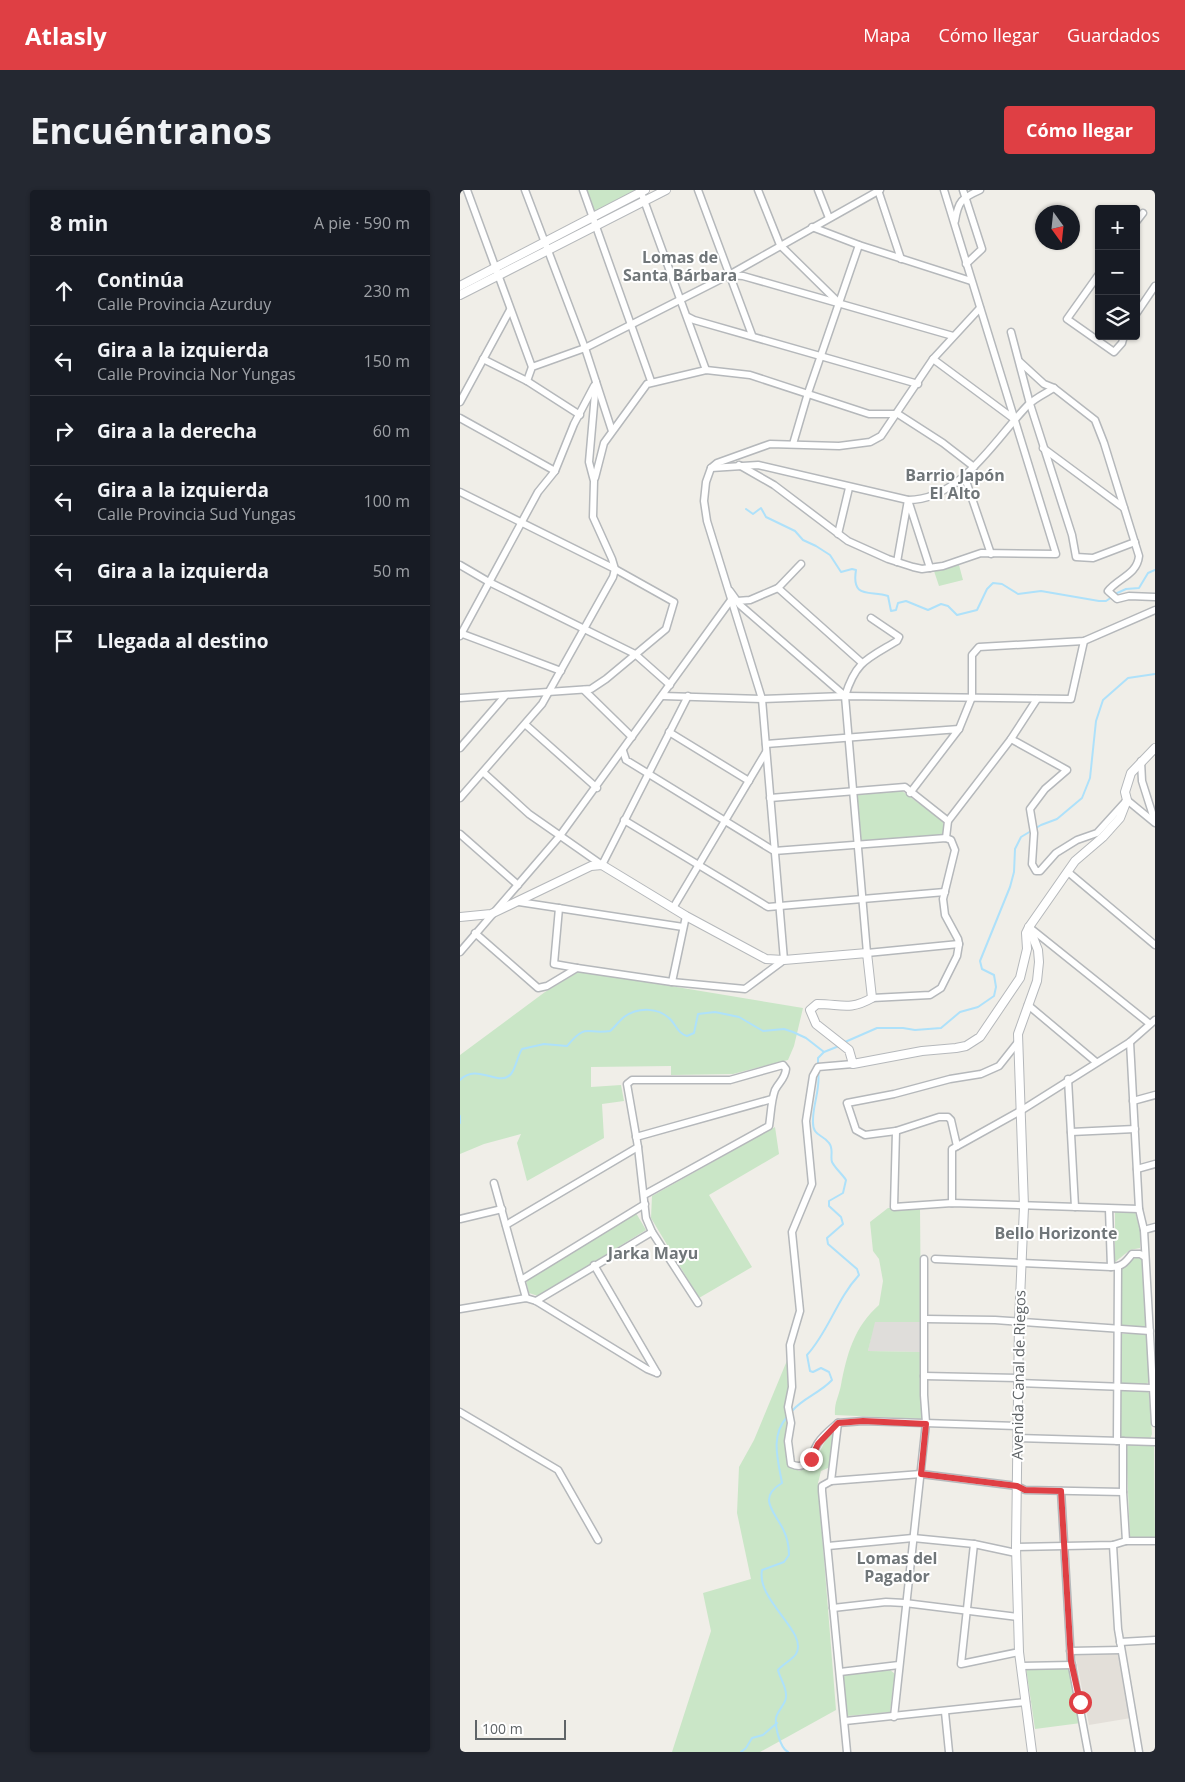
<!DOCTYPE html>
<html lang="es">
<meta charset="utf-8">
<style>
:root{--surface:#171b24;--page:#242831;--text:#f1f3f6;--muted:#9ea1a6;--line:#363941;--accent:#df3f44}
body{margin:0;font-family:"Open Sans",sans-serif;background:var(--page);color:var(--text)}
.controls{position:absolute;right:15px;top:15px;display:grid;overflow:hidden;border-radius:5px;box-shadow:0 1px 4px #0004}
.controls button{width:45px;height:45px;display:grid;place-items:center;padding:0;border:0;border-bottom:1px solid var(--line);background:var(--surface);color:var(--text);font:25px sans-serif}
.compass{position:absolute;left:575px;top:15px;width:45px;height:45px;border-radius:50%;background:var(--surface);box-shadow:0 1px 4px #0004;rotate:165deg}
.scale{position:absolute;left:15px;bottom:12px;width:91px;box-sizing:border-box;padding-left:5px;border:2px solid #5f6467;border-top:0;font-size:14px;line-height:18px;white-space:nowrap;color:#5f6467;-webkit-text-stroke:4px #fff;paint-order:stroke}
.stop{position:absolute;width:15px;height:15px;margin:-11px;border:4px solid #df3f44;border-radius:50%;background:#fff}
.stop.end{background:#df3f44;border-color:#fff;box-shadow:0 1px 5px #0008}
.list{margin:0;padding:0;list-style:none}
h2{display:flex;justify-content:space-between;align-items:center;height:65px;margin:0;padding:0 20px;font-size:21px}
h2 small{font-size:16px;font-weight:400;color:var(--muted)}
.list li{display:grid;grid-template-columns:32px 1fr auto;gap:15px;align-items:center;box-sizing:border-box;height:70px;padding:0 20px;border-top:1px solid var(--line)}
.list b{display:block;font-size:19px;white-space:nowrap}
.list p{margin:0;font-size:16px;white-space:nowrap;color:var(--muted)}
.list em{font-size:16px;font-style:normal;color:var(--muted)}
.icon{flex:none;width:28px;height:28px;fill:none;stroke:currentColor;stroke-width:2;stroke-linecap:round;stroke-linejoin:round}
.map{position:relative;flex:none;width:695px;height:1562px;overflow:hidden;border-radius:5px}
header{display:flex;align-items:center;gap:30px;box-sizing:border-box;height:70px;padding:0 25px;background:var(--accent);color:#fff}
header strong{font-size:24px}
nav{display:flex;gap:28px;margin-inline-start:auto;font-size:18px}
.intro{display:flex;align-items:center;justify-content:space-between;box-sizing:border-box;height:120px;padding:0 30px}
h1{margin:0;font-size:35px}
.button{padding:12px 22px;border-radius:5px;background:var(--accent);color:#fff;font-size:18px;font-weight:700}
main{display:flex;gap:30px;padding:0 30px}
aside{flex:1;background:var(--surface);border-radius:5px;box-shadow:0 1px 4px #0004}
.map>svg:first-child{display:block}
.industrial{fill:#dfddda}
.education{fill:#e3dfd9}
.green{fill:#cae6c7}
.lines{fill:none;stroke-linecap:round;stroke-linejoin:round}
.stream{stroke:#aee1fa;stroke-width:2}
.minor-casing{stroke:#b5b8bb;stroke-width:9}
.tertiary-casing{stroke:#b5b8bb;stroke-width:10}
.minor{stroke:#fff;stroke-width:6}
.tertiary{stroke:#fff;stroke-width:8}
.route{stroke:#df3f44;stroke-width:6}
.labels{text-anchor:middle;stroke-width:4;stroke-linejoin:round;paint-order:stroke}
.street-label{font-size:15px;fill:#5f6467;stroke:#fff}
.neighbourhood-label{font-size:16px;font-weight:bold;fill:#707679;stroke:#fff}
</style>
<header>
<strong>Atlasly</strong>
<nav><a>Mapa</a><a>Cómo llegar</a><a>Guardados</a></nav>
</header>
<div class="intro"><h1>Encuéntranos</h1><a class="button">Cómo llegar</a></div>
<main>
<aside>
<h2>8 min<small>A pie · 590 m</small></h2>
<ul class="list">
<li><svg class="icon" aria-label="ahead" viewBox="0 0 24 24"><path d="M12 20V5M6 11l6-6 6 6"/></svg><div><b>Continúa</b><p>Calle Provincia Azurduy</p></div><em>230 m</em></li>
<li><svg class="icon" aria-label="left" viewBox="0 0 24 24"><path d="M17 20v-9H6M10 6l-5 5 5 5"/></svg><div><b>Gira a la izquierda</b><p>Calle Provincia Nor Yungas</p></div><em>150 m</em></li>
<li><svg class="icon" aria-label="right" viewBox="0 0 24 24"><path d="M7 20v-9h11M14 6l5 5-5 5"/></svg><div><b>Gira a la derecha</b></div><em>60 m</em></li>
<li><svg class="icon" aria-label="left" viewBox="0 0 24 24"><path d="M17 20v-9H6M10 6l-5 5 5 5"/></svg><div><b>Gira a la izquierda</b><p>Calle Provincia Sud Yungas</p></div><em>100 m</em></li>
<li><svg class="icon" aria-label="left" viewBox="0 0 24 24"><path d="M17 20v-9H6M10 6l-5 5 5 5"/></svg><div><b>Gira a la izquierda</b></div><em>50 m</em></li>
<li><svg class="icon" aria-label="arrive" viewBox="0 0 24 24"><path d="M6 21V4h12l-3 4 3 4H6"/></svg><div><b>Llegada al destino</b></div></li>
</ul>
</aside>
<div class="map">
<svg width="695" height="1562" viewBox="0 0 695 1562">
<rect width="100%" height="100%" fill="#f0eee8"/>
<polygon class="industrial" points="414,1132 461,1132 460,1162 408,1161"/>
<polygon class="education" points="658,1463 671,1528 629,1535 615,1464"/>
<g class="green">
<polygon points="125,0 177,0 134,23"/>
<polygon points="499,375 503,390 479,396 474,381"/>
<polygon points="442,601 483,631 484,646 400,653 396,605"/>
<polygon points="120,781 343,818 334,856 328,870 273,884 211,885 211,876 131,877 131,897 161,895 164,911 142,914 144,948 67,991 57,953 61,944 24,954 0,964 0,865 85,802"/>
<polygon points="315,937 319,964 249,1005 292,1077 239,1108 191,1028 192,1006"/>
<path d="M428 1018H460L461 1132H415L408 1161 460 1162 462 1229 375 1225C374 1213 379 1206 381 1195 387 1164 394 1137 419 1115L423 1091 419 1069 413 1061 410 1032Z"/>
<polygon points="655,1022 675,1022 680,1040 680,1058 670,1060 655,1072"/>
<polygon points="176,1023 186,1040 78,1106 69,1103 66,1091"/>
<polygon points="676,1067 682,1068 687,1137 661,1136 662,1078"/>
<polygon points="684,1143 688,1147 689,1192 686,1194 660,1194 660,1144"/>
<polygon points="331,1161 326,1270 339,1281 353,1275 374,1233 370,1277 361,1281 358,1293 376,1520 300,1562 212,1562 251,1441 243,1403 291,1389 277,1323 279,1277 294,1250"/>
<polygon points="664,1200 686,1200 689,1203 692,1244 690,1249 660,1247 660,1201"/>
<polygon points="666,1255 694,1256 695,1347 670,1347"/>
<polygon points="609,1477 621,1533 575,1539 566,1478"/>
<polygon points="429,1479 435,1484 430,1522 387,1526 383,1489 385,1484"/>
</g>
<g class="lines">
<g class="stream">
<path d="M286 319 293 324 301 318 306 327 335 341 343 350 356 356 370 365 381 382 392 379 396 380C391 410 411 400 428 406L431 421 436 420 438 413 446 411 468 420 481 414 488 416 497 425 517 420 527 399 533 393 542 394 558 404 581 401 639 411H646L652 407"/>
<polyline points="655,404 666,399 679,398 688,383 695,380"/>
<polyline points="385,852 417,838 443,838 455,840 481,838 500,822 518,817 534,806 536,797 534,785 522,779 520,771 550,697 554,682 555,659 561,647 581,635 597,629 622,608 630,588 636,531 643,510 668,488 695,484"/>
<polyline points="358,876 358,868 364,862 379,856"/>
<path d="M0 890C17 872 39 898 51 884 56 878 57 867 62 859L84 854 107 856C127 832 126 845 150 841 155 837 159 831 164 827 178 817 199 817 211 830 217 837 218 843 227 846L234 843 238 824 255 822 279 827 303 841 324 839 333 842 346 848 364 862"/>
<polyline points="0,926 0,933"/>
<path d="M332 1221C343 1208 360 1203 372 1190L369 1182 361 1178 353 1182 350 1181 347 1165C369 1141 376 1110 399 1085L397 1079 368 1054 367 1048 383 1034 381 1027 369 1016V1011L383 1003 386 990C382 984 375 978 372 972 370 966 374 959 369 953 363 944 352 947 353 930 353 913 361 898 358 881"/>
<path d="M327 1227C310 1246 318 1270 322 1293 297 1308 314 1321 323 1339 327 1347 329 1356 329 1365L324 1372 302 1380C296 1411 349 1442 336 1464 332 1470 323 1474 318 1480 320 1489 327 1497 326 1507 326 1514 317 1521 316 1528 315 1537 320 1558 328 1562"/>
<polyline points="281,1562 286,1558 292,1548 303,1545 317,1533"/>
</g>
<g class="minor-casing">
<g id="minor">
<polyline points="7,0 72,177"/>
<polyline points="65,0 125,158 152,241"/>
<polyline points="123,0 191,191"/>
<polyline points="238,0 292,145"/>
<polyline points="298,0 320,55 377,111"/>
<polyline points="358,0 369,28"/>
<polyline points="418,0 441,69"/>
<polyline points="503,0 522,59 506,74"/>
<polyline points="181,2 246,180"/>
<path d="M495 31C498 11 502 8 520 0"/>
<polyline points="676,32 683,23"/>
<polyline points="352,37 399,55 511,91"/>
<polyline points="639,84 607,129 654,162 662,153 664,146"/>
<polyline points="269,85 283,86 493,146"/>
<polyline points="676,124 695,96"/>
<polyline points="228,127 234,130 458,194"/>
<polyline points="551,142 570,214 612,345 616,367 633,368 675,352"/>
<polyline points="23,169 67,191 120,225"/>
<polyline points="473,169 554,229"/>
<path d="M560 172 584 194 594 198 635 230 644 253 679 366C677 385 658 388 648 401L657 409 669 406 695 407"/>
<polyline points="67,191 72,177 125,158 269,85 420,0"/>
<polyline points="0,212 50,120"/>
<polyline points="0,228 95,281"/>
<polyline points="333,254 348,203 399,55"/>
<polyline points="583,258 664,318"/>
<polyline points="279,275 314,295 388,351 428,369 453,377 462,379 483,376 521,363 596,364 484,0"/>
<path d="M251 278 298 275 448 310C501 310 535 249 568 215 575 208 586 203 594 198"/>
<polyline points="504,285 531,364"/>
<polyline points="135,288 144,253 187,194 246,180 290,185 409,224 438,224 483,253 514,277"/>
<polyline points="0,302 155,379 214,412 206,439 146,489 131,499 0,508"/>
<polyline points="378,344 389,298"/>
<polyline points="437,372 448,310 470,378"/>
<polyline points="341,374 318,398 401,472"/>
<polyline points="0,375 29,392 175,464 210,495"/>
<polyline points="270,401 280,415 385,506"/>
<polyline points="277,411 290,410 318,398"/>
<path d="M411 428 439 447 437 451C407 469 396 471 385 506L407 763 499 754"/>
<polyline points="0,443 101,481"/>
<polyline points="0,446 78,302 95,281 114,234 134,196"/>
<polyline points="124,500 172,547"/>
<polyline points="202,506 302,509 385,506 611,509 624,451"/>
<polyline points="66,535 137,598"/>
<polyline points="499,539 512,507 512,465 519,457 624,451 695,420"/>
<polyline points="209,542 289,591"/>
<polyline points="551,549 607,580 585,599 570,619 574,643 572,674 576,681 580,681 596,663 617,650 637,643 667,610 695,633"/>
<polyline points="306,554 499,539 450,603"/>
<polyline points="0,558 45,506"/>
<polyline points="163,561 166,570 314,661 486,648 491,650 495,660 483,709 485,725 498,749 499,754 497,766 481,798 470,805 412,808"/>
<polyline points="681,571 682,591 695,632"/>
<polyline points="24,583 69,624 142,675 228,506"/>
<polyline points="0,608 82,514 153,387 155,379 152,369 133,327 134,291 129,272 136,192"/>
<polyline points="310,608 445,597 488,631"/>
<polyline points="164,630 308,717 485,702"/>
<polyline points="0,644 58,695"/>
<polyline points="486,648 488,631 551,549 577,509"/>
<polyline points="608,682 695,755"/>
<polyline points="59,712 223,737"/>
<polyline points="99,718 94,774 117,778"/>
<polyline points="213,718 306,562"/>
<polyline points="569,737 690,834"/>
<polyline points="15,743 78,798 87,796 117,778 212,792 285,799 324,770 302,509 247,331 244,311 246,292 251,278 257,273 310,254 379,256 410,252 421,246 473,169 520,118"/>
<polyline points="0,762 99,647 271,410"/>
<polyline points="212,792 226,726"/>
<polyline points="568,815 636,872"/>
<polyline points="670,852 679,1019 684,1040 695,1233"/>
<polyline points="608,889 615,1017"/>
<polyline points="673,911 695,905"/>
<polyline points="436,941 434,1017 492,1013 679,1019"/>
<polyline points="611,942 675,939"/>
<polyline points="176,947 312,909"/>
<polyline points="497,956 491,930 488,927 479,927 436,941 405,945 396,940 387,913 434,904 490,889 521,884 539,876 558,852"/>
<polyline points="677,979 695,974"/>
<polyline points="34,993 66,1108"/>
<path d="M184 1005 309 936C311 924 311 911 315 900 319 892 325 889 326 879L323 875 270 890H172L167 894 178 957 186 1028 192 1042 238 1113"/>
<polyline points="492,1013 492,959 562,920 670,852 695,830"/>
<polyline points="649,1019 651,1077"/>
<polyline points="0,1029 42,1019"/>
<polyline points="46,1035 178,957"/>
<polyline points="684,1040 695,1037"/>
<path d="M475 1069 651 1077C662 1077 666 1072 672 1064H680L685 1067"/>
<polyline points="134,1075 197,1183"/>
<polyline points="61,1090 185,1014"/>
<polyline points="76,1111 192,1042"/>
<polyline points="0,1119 66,1108 76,1111 187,1179 197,1183"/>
<polyline points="466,1129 535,1130 690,1141"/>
<polyline points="464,1186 559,1188"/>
<polyline points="558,1193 692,1198"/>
<polyline points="0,1222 98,1280 138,1350"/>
<path d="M378 1233C371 1239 363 1245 358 1253 351 1264 349 1282 331 1274L328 1251 331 1233 328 1217 332 1197 330 1155 340 1121 332 1042 352 994 346 931 353 886 358 877 393 874"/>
<polyline points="378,1233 371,1291 362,1296 362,1301 387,1562"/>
<polyline points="378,1233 403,1231 557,1236"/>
<polyline points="557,1248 695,1252"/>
<polyline points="657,1251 658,1077"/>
<polyline points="663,1251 663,1302 666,1351"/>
<polyline points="371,1291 461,1284 557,1296 565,1300 663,1302"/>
<polyline points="601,1301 611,1471 628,1562"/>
<polyline points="514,1354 501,1474 559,1462"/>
<polyline points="653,1355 658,1439 679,1562"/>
<polyline points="368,1356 453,1348 514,1354 556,1363"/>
<polyline points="556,1357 653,1355 666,1351 695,1351"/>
<polyline points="373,1418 426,1412 445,1413 558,1427"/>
<polyline points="660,1452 695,1450"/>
<polyline points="610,1461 661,1460"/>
<polyline points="561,1476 612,1475"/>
<polyline points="380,1482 439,1475"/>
<polyline points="485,1522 489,1562"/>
<polyline points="434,1527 466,1233 464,1205 464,1069"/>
<polyline points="385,1531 566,1512"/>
</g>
</g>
<g class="tertiary-casing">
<g id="tertiary">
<polyline points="0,96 185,0"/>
<polyline points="0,105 206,0"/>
<path d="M0 727 31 724 131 676 142 675 226 726 306 769 324 770 407 763 412 808C389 821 381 814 357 814L350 820 356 834 389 860 393 874 462 861 496 858 506 856 520 847 560 788 567 759 566 743 569 737 615 671 643 647 660 628 667 610 665 602 671 583 695 558"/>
<polyline points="569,737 578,760 579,772 577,791 558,844 564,1017 559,1132 556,1357 559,1462 572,1562"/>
</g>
</g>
<use href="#minor" class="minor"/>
<use href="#tertiary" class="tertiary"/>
</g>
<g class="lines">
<polyline class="route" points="351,1269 358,1254 378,1233 403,1231 466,1234 461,1284 557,1296 565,1300 601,1301 611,1471 620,1512"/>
</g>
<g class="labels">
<g class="street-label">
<text transform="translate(559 1185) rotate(-89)" y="5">Avenida Canal de Riegos</text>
</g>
<g class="neighbourhood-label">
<text x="220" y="73">Lomas de<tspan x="220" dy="18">Santa Bárbara</tspan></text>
<text x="495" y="291">Barrio Japón<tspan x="495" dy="18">El Alto</tspan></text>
<text x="596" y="1049">Bello Horizonte</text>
<text x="193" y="1069">Jarka Mayu</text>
<text x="437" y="1374">Lomas del<tspan x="437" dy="18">Pagador</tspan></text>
</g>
</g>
</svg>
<div class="controls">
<button>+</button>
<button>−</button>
<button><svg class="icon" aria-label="layers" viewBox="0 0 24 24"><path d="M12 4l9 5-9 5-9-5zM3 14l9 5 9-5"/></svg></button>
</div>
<svg class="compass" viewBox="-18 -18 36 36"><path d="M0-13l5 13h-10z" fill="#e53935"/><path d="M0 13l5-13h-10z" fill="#9ea1a6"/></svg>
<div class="scale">100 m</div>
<div class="stop" style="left:620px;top:1512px"></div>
<div class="stop end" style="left:351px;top:1269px"></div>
</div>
</main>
